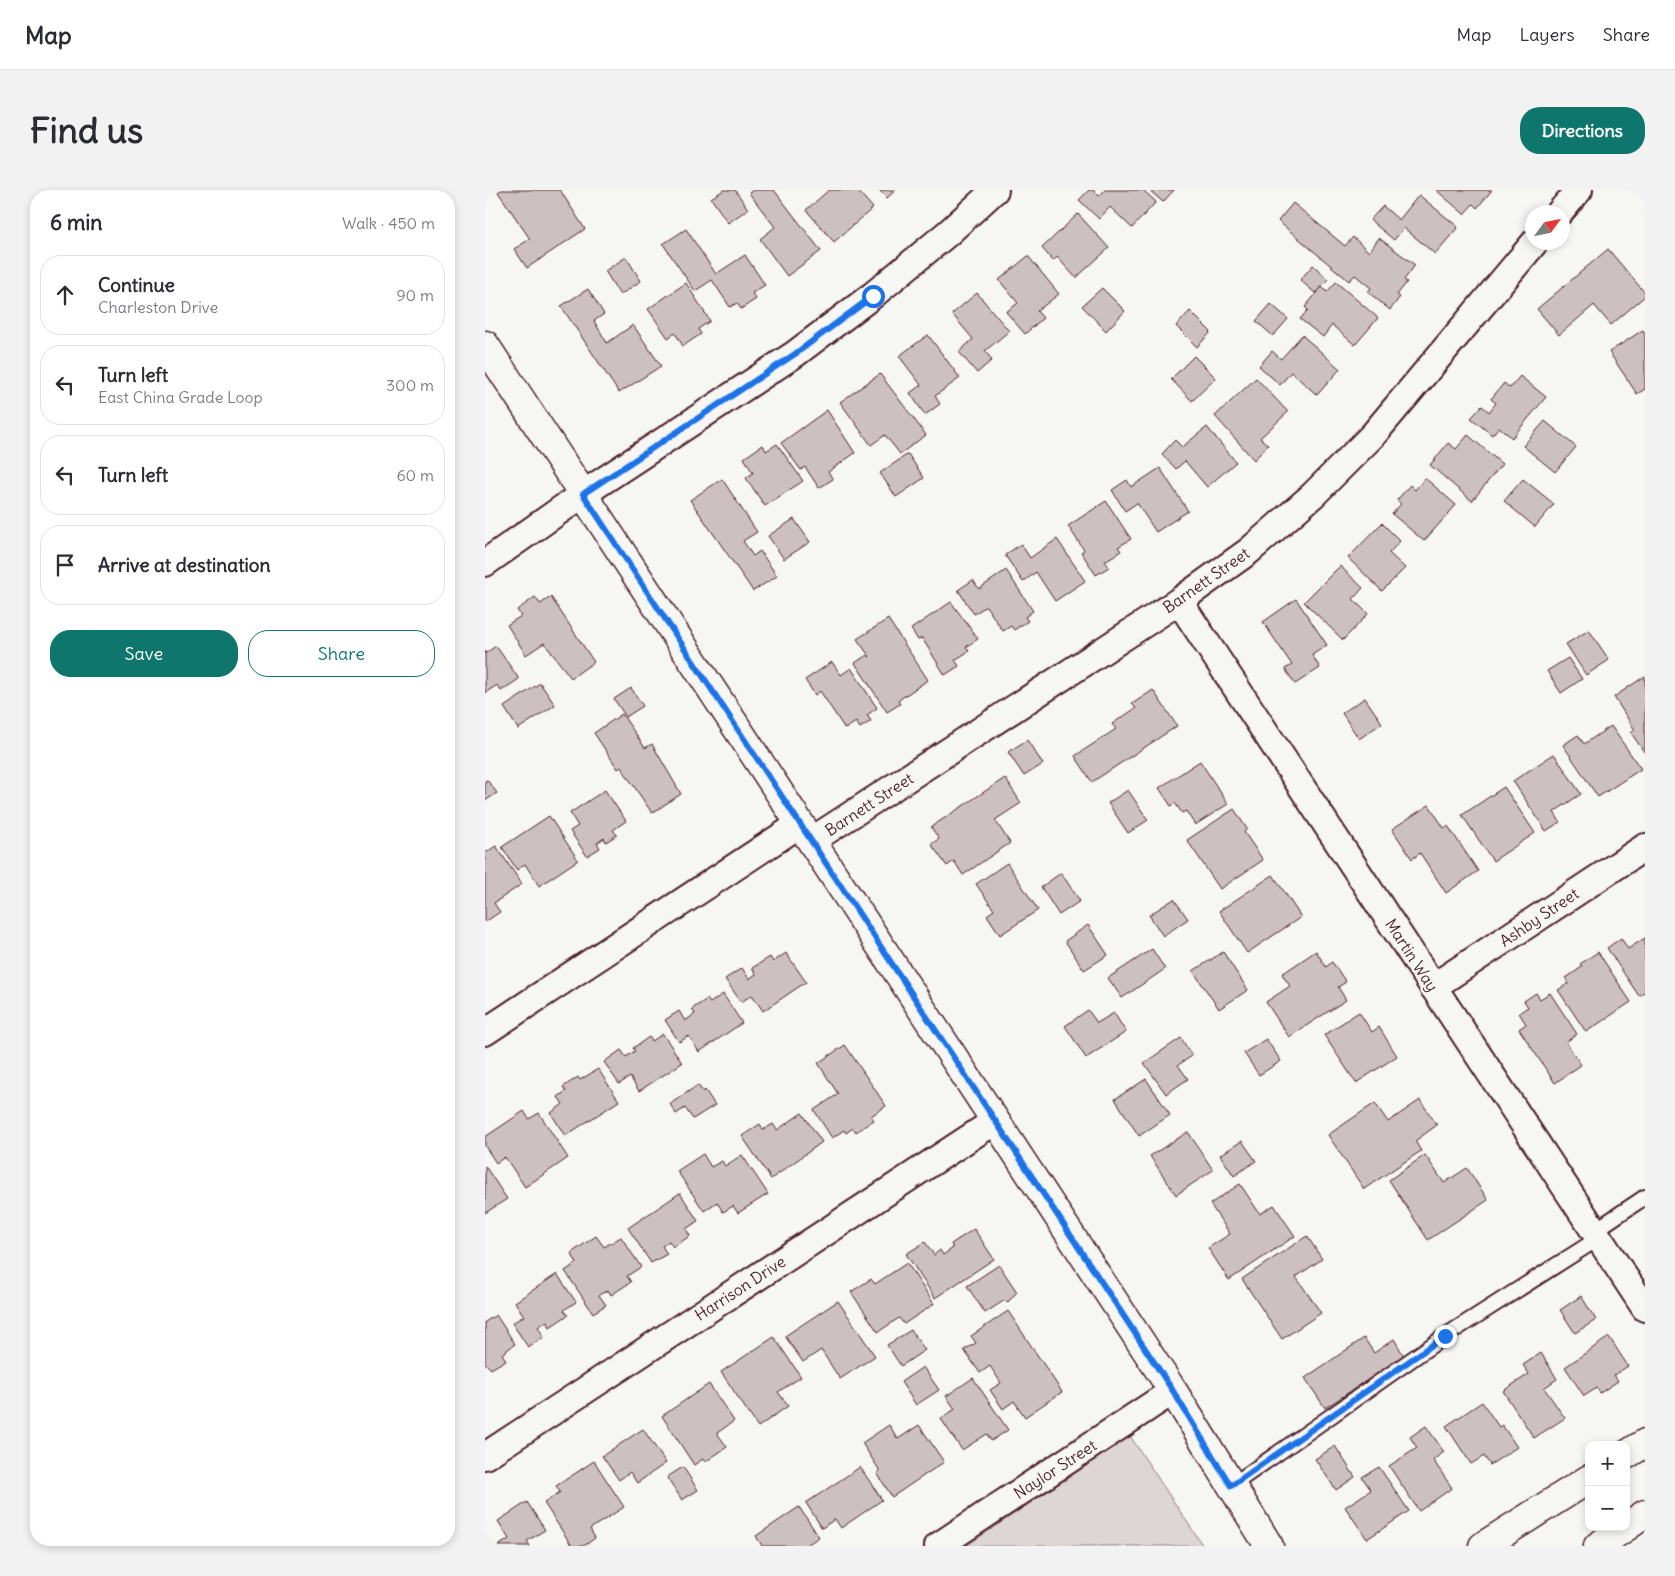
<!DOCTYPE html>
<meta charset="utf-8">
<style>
:root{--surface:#fff;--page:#f2f2f3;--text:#2b2b33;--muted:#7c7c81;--line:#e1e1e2;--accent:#0f766e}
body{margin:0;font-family:Delius,sans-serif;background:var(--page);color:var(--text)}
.controls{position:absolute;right:15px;bottom:15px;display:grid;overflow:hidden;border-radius:10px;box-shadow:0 2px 8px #0003}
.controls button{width:45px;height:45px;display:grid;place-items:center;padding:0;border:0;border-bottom:1px solid var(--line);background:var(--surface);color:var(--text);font:25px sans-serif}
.compass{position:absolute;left:1040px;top:15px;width:45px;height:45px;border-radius:50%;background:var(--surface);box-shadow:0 2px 8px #0003;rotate:57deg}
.stop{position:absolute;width:15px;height:15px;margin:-11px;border:4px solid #1a73e8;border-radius:50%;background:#fff}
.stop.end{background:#1a73e8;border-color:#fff;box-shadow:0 1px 5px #0008}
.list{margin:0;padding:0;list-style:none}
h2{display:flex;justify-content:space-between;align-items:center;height:65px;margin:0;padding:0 20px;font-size:21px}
h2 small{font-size:16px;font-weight:400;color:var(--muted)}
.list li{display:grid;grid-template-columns:32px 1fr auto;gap:15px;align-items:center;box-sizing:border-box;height:80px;margin:0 10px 10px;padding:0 10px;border:1px solid var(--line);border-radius:20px}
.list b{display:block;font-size:19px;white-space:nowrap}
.list p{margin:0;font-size:16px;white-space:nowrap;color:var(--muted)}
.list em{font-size:16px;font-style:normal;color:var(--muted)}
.actions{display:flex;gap:10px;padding:15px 20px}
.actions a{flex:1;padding:11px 0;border:1px solid var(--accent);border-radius:20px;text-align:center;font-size:18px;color:var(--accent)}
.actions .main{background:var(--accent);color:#fff}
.icon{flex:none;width:28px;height:28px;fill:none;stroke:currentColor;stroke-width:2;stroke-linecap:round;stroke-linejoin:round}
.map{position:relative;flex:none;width:1160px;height:1356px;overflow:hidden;border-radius:20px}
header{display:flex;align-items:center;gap:30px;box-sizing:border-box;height:70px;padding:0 25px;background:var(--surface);border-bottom:1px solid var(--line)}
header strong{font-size:24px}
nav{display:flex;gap:28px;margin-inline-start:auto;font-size:18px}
.intro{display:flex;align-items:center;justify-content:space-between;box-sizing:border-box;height:120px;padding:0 30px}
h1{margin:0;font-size:35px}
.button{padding:12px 22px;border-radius:20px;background:var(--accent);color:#fff;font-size:18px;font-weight:700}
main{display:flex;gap:30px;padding:0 30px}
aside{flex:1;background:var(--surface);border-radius:20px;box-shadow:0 2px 8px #0003}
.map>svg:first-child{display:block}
.green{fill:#ddd6d5;stroke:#947a80}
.building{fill:#ccc1c0;stroke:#4a1f2b}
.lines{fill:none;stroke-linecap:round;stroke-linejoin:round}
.lane-casing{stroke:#4a1f2b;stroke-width:18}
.street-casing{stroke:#4a1f2b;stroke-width:30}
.secondary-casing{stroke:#4a1f2b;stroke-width:31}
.primary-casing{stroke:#4a1f2b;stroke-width:31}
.lane{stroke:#f6f6f2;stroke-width:14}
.street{stroke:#f6f6f2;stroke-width:26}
.secondary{stroke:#f6f6f2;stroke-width:28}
.primary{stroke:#f6f6f2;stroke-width:28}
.route{stroke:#1a73e8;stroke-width:6}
.labels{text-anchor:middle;stroke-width:5;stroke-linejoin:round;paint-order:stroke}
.street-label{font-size:16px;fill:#4a1f2b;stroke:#f6f6f2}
</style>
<header>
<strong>Map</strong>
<nav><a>Map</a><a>Layers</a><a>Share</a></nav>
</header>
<div class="intro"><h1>Find us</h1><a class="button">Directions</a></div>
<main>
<aside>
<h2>6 min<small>Walk · 450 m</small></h2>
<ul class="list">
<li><svg class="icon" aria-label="ahead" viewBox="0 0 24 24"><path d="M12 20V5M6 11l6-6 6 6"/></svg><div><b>Continue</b><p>Charleston Drive</p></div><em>90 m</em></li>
<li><svg class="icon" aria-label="left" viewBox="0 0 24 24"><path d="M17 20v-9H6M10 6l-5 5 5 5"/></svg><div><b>Turn left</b><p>East China Grade Loop</p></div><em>300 m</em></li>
<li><svg class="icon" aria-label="left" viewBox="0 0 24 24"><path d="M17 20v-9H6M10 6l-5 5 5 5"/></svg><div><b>Turn left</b></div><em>60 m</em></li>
<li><svg class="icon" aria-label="arrive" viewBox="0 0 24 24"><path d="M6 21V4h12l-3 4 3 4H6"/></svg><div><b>Arrive at destination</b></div></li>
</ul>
<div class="actions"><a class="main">Save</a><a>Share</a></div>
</aside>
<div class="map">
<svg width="1160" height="1356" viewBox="0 0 1160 1356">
<rect width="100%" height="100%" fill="#f6f6f2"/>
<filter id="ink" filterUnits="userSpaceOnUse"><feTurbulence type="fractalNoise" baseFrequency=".02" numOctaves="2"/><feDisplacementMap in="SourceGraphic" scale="10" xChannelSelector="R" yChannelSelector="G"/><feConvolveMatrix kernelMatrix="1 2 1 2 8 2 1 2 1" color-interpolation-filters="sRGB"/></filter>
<g filter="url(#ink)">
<polygon class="green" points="645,1246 718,1356 481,1356"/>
<g class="building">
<polygon points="16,0 75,0 100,39 42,78 29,59 45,49 13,2"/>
<polygon points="239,0 250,0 263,19 243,33 226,8"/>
<polygon points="268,0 289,0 336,61 302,86 275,49 290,37 264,3"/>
<polygon points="344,0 372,0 388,18 349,52 321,20"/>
<polygon points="394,0 411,0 402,8"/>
<polygon points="604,0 608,0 614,6 620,0 658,0 671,12 647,38 625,17 614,29 594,10"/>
<polygon points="664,0 689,0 678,12"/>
<polygon points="951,0 1007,0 992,18 988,14 979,24"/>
<polygon points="934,5 973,37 950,64 919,38 909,50 885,30 898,16 914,30"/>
<polygon points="808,13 860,56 868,47 884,62 894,48 930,75 919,90 922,92 912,105 915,107 905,120 883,102 886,98 870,85 864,91 793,31"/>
<polygon points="593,24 624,58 591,88 572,67 568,71 557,58"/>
<polygon points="201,39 231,84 260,65 280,95 267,103 271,109 256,119 252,113 245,117 227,90 210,101 178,54"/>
<polygon points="1123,59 1160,103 1160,106 1126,135 1109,115 1074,145 1052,119"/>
<polygon points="543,66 574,104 552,121 558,128 540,144 521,122 533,113 514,90"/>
<polygon points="141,67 156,91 135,105 120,81"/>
<polygon points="828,75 843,89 830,103 815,90"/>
<polygon points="851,92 893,128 870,155 847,135 838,147 815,129 823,120 820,117 837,97 842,102"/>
<polygon points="201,93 225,131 213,139 216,144 198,156 190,143 183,148 163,119"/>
<polygon points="617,98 640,121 621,141 597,116"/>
<polygon points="103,99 119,124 109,131 122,153 148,135 176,176 134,203 76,116"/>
<polygon points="492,103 524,141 500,161 507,170 492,183 474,162 488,149 467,124"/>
<polygon points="786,114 803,129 788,146 771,131"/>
<polygon points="705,121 726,142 712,157 691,136"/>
<polygon points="1158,140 1160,143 1160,199 1152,204 1124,162"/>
<polygon points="443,145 475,188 450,206 455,214 440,225 425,203 436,195 414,166"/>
<polygon points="817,145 855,179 832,205 806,182 795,195 774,176 787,161 796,169"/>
<polygon points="709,166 731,188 707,211 686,189"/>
<polygon points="395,184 441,245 415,264 400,245 386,255 355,212"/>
<polygon points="1035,186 1061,207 1027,248 1014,237 1007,245 986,228 997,216 1004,222 1011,213 1006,209 1019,193 1025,198"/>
<polygon points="771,188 803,222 775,248 783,255 769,270 730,226"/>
<polygon points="342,220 370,263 343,282 348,289 334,298 320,277 316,280 296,253"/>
<polygon points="1060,231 1091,257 1070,282 1038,256"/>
<polygon points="722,237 751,272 722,297 700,271 691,279 677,264 690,250 697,257"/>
<polygon points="983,245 1017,274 987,311 945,275 963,253 971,259"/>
<polygon points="292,254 318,291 280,316 261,288 268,283 259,268 278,255 281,261"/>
<polygon points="423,264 439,288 411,307 395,283"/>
<polygon points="675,278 703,321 671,342 652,313 640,321 627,300 642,290 646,297"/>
<polygon points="940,288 971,315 939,351 907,324 916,314 912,310 925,295 930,300"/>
<polygon points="237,289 272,342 258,351 268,366 275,361 292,386 268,401 205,310"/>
<polygon points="1038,289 1069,314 1050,337 1019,311"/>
<polygon points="621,311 646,349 633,357 636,361 620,371 624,377 611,385 596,362 599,360 583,336"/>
<polygon points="309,329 325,352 299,369 283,346"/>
<polygon points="897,333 915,351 904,363 920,378 897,401 863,368"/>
<polygon points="572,349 600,391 570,411 551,382 538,392 520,365 536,354 545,368"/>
<polygon points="855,376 878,398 868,409 883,424 858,450 819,412"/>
<polygon points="521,380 548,421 540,427 543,431 529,440 526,436 518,441 501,416 489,424 473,400 488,390 494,399"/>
<polygon points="50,407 55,414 66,407 109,472 86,488 59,453 41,465 22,435 36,426 32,420"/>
<polygon points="811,409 842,455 827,465 835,478 810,494 800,479 807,475 778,432"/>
<polygon points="466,412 493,449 481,457 484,461 470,470 474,476 460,485 437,448 433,450 426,439"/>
<polygon points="403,429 443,490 418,507 413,511 415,514 402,522 370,473 382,465 385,467 372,449"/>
<polygon points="1104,440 1124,470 1101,485 1081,454"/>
<polygon points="11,456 34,489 16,501 12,495 0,503 0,461 1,463"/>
<polygon points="1083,468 1097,489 1076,503 1062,481"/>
<polygon points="347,472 356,485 366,478 392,518 382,525 386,531 375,538 371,532 360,539 335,501 330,505 320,490"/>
<polygon points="1160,486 1160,563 1146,543 1150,540 1129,507"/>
<polygon points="55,493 70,515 33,539 19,517"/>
<polygon points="146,498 158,516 141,527 129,509"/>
<polygon points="668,500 692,536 607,592 590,566 631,539 627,534 651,518 647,514"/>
<polygon points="880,508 897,533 874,549 857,523"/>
<polygon points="137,524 160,558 167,554 196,604 167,623 136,577 133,579 109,543"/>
<polygon points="1126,536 1156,579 1113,607 1078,555 1093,545 1099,554"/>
<polygon points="542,550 558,574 539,586 523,562"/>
<polygon points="1069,564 1096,604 1069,622 1075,632 1061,641 1028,591"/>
<polygon points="715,571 743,614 710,635 701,621 697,623 690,613 686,616 674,598"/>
<polygon points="520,588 536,613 510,630 525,653 478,685 469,671 462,676 446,654 454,649 446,637"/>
<polygon points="2,590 12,603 0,611 0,591"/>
<polygon points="1019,597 1050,643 1008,671 977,625"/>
<polygon points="120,600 141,631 128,640 132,645 121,652 119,648 112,653 115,658 102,666 85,641 93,636 85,623"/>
<polygon points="643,600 663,630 643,643 623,613"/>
<polygon points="944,615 959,638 963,636 993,681 961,703 935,663 927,669 907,639"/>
<polygon points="749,619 762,639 759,642 778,670 735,699 702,650"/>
<polygon points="64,626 93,670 54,696 40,674 32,680 17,657"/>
<polygon points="11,656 37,694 9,713 15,722 0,732 0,663"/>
<polygon points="522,673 553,720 515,745 502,725 509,720 491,694"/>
<polygon points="576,683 595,711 574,725 556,697"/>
<polygon points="788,685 816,727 762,763 734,721"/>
<polygon points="689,709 703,729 678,746 664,725"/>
<polygon points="603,735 623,765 599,780 580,751"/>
<polygon points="1136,748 1143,759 1160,748 1160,802 1154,806 1122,758"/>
<polygon points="667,759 680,779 637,808 623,788"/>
<polygon points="831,761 841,777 847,772 861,792 853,797 861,810 804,847 781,812 805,796 797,784"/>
<polygon points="738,762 763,800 734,819 708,781"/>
<polygon points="1113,762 1146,812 1101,842 1073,800 1084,793 1081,788 1097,777 1095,774"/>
<polygon points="301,763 321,792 278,821 267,805 256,812 240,789 257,778 264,789 271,784 267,778 285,767 288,772"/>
<polygon points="1051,803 1055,809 1065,803 1092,844 1081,852 1096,875 1070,893 1034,839 1041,834 1034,823 1043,817 1039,811"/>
<polygon points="238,804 257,833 214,862 204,846 194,852 180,830 194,821 200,831 210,824 207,819 222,809 225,813"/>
<polygon points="603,820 612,833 629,823 641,842 601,868 580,836"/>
<polygon points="874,822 887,842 894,837 912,866 871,893 839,845"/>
<polygon points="178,844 197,873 154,901 145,887 134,894 119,872 136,860 141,867 150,861 148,858 164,847 167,851"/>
<polygon points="696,848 707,866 693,875 703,889 681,904 659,873"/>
<polygon points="781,849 796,871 774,885 759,863"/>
<polygon points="360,855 401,916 386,926 389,930 371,942 368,938 361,943 359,940 347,948 329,920 353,904 333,873"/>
<polygon points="113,879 134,911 80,946 66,923 78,914 73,907 81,901 78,897 93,887 95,890"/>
<polygon points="661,889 685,925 654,946 630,909"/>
<polygon points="213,895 218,902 220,900 230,915 208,929 200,918 191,924 185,914"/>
<polygon points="935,910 952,935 930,951 936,961 879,999 843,945 890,913 903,932"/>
<polygon points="39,921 44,929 54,923 83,968 40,997 20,967 11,973 0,956 0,947"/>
<polygon points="317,923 337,952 286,989 257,946 275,934 278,940 288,934 292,940"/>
<polygon points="703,942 728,980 691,1005 665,966"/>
<polygon points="757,951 771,971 749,986 735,965"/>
<polygon points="218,964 226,977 237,971 240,976 257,965 283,1004 253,1023 248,1016 238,1022 232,1012 219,1021 192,981"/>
<polygon points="940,965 959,993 982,978 1003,1010 943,1050 904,990"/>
<polygon points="0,976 22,1009 0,1023"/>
<polygon points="755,994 775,1024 789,1015 810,1046 744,1090 723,1058 745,1044 725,1014"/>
<polygon points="195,1003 213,1031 201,1039 205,1046 188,1057 184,1051 177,1056 182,1064 166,1073 143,1038"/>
<polygon points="489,1039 509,1069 450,1108 421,1064 440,1052 449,1065 455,1060 458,1065 468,1058 466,1054"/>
<polygon points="111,1046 119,1057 136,1047 156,1077 142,1086 146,1092 126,1105 123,1100 114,1105 121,1115 108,1123 80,1081 92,1073 86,1063"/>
<polygon points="822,1046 837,1069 811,1087 836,1123 797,1149 757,1089"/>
<polygon points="422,1073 449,1114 419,1134 414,1128 393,1142 366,1102 386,1089 390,1094"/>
<polygon points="514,1075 532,1102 522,1113 520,1110 500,1123 482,1096"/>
<polygon points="72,1084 91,1112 79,1120 83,1125 65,1137 62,1131 53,1137 59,1147 43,1157 27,1133 39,1126 30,1112"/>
<polygon points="1096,1106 1111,1130 1090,1143 1075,1120"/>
<polygon points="353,1111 390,1166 355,1189 336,1160 318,1172 300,1146"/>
<polygon points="523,1121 577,1202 540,1227 529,1211 518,1219 505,1200 516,1193 505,1176 495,1183 479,1160 491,1153 486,1146"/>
<polygon points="11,1125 30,1154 17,1164 21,1170 6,1179 0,1173 0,1132"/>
<polygon points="426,1140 440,1160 416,1176 402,1155"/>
<polygon points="289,1147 316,1187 293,1202 303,1216 273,1237 236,1182"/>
<polygon points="1124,1147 1143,1176 1129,1185 1133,1191 1115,1203 1112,1198 1099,1206 1080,1177"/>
<polygon points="879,1148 889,1163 909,1149 919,1166 840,1218 820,1188"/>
<polygon points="1056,1163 1072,1189 1059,1198 1080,1228 1049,1248 1018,1201 1044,1184 1038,1175"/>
<polygon points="438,1177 454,1200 431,1215 416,1192"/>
<polygon points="488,1188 523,1240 506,1251 502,1244 477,1260 456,1229 470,1219 461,1206"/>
<polygon points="224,1194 249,1231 232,1243 242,1257 220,1272 218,1269 209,1275 177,1226"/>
<polygon points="997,1212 1014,1237 1017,1235 1032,1257 1005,1275 999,1266 986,1274 961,1236"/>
<polygon points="404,1235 413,1249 434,1235 459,1272 407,1307 392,1283 395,1281 377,1253"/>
<polygon points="941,1236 959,1262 948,1270 967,1298 934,1321 904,1276 932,1258 925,1247"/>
<polygon points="158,1239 181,1273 152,1293 145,1282 134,1290 117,1266"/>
<polygon points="850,1256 870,1287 851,1300 830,1269"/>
<polygon points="109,1271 139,1317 105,1339 110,1348 99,1356 87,1356 59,1313 75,1302 71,1296"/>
<polygon points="198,1277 213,1300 197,1310 182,1287"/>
<polygon points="375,1277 397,1310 356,1338 350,1329 337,1338 321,1313"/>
<polygon points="894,1277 924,1321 882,1349 860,1317 886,1300 877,1287"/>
<polygon points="42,1312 60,1340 42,1351 45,1356 13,1356 24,1349 13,1331"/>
<polygon points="314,1317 334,1347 320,1356 277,1356 271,1346"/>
</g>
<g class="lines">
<g class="lane-casing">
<g id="lane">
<polyline points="1109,1041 1160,1007"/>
<polyline points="746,1296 960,1146 1114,1048"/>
</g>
</g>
<g class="street-casing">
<g id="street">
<polyline points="1075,22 1094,0"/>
<polyline points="0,373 98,304 310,164 388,105 463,43 510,0"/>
<polyline points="694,411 1160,1118"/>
<polyline points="326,651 694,411 764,361 828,305 888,245 1050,52"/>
<polyline points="948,797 1160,657"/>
<polyline points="0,842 315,634"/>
<polyline points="0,1266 510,931"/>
<polyline points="453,1356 688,1201"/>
</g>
</g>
<g class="secondary-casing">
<polyline id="secondary" points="0,155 688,1201 784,1356"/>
</g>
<g class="primary-casing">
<g id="primary">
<polyline points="1141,1265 1160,1253"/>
<polyline points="1141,1337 1160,1324"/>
<polyline points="998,1356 1104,1289"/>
<polyline points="1113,1356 1141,1337"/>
</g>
</g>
<use href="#lane" class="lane"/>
<use href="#street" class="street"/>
<use href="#secondary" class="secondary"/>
<use href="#primary" class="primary"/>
</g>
</g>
<g class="lines" filter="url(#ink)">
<polyline class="route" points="388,106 310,164 98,304 688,1201 746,1296 960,1146"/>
</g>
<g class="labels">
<g class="street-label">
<text transform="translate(721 390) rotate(-35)" y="6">Barnett Street</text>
<text transform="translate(384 614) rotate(-33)" y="6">Barnett Street</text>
<text transform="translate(1054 727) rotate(-34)" y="6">Ashby Street</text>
<text transform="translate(927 765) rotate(57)" y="6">Martin Way</text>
<text transform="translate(255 1098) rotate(-33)" y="6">Harrison Drive</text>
<text transform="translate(570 1279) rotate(-33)" y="6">Naylor Street</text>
</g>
</g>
</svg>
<div class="controls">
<button>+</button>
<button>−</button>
</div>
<svg class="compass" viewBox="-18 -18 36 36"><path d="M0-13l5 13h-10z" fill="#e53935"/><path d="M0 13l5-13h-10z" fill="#7c7c81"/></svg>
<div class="stop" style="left:388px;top:106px"></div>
<div class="stop end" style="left:960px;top:1146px"></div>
</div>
</main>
